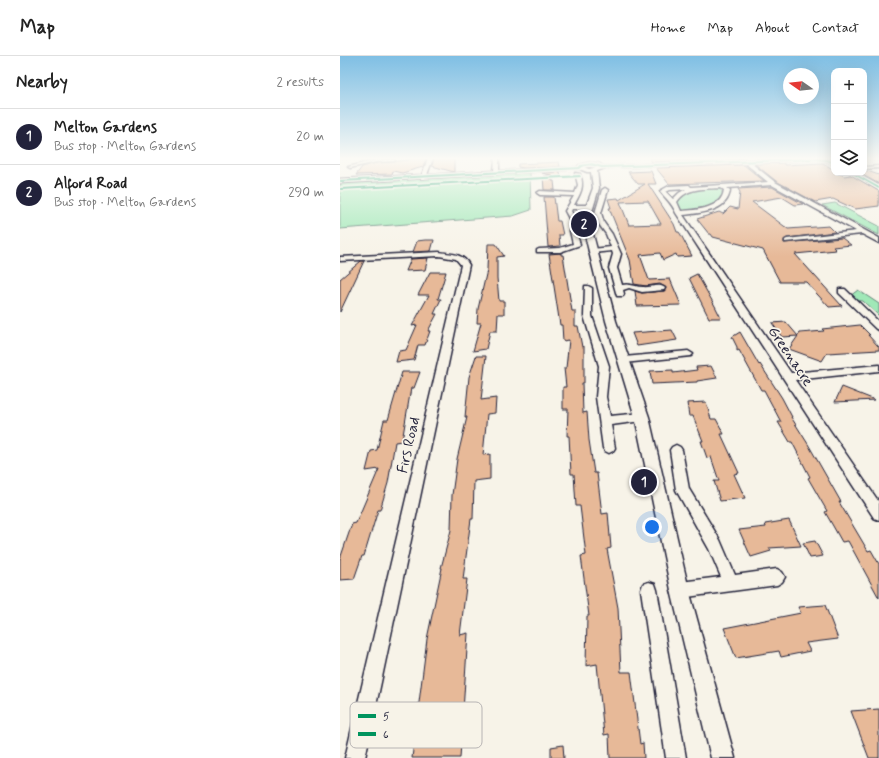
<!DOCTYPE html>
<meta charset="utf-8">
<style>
:root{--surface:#fff;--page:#f6f6f6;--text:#222;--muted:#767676;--line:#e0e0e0;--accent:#22223b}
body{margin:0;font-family:Mynerve,sans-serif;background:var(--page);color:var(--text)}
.controls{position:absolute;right:12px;top:12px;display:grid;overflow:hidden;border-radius:8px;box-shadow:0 4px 16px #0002}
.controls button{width:36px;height:36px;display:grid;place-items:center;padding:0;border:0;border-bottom:1px solid var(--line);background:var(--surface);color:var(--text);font:20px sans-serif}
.compass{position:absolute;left:443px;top:12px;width:36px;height:36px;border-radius:50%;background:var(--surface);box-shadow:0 4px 16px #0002;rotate:284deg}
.you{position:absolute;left:312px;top:471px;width:14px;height:14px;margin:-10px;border:3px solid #fff;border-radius:50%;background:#1a73e8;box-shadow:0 0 0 6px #1a73e833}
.badge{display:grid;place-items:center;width:26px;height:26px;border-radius:50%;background:var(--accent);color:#fff;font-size:13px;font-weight:700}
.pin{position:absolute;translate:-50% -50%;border:2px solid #fff;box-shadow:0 1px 4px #0006}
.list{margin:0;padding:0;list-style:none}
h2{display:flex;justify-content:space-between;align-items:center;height:52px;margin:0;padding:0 16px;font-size:17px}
h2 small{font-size:13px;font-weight:400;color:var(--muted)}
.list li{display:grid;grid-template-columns:26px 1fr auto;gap:12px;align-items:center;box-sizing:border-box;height:56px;padding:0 16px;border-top:1px solid var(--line)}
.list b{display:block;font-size:15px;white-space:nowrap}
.list p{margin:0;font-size:13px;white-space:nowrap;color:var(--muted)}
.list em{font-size:13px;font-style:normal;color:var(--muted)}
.icon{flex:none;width:22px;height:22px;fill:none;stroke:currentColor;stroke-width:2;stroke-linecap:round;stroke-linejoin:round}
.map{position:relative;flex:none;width:539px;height:702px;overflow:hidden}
header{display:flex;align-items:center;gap:24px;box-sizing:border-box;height:56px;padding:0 20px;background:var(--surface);border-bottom:1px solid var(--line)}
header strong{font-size:19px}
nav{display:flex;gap:22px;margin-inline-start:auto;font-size:14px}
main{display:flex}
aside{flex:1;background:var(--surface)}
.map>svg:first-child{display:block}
.green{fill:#a0e8b7;stroke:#618579}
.building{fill:#e7b998;stroke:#22223b;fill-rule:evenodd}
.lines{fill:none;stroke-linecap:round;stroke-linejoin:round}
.minor-casing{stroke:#22223b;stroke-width:3}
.tertiary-casing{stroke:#22223b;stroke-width:3}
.minor{fill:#f7f3e8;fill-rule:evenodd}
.tertiary{fill:#f7f3e8;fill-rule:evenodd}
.bus-1-casing{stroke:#f7f3e8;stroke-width:3}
.bus-2-casing{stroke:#f7f3e8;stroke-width:3}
.bus-1{fill:#00945e;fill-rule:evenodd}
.bus-2{fill:#00945e;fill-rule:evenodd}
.labels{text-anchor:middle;stroke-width:3.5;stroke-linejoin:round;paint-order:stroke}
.street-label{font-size:15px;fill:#22223b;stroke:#f7f3e8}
.key{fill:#f7f3e8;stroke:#b7b4b4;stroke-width:1}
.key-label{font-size:11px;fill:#22223b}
</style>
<header>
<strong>Map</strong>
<nav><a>Home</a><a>Map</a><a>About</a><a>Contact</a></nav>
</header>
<main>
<aside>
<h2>Nearby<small>2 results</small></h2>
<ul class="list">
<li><span class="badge">1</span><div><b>Melton Gardens</b><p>Bus stop · Melton Gardens</p></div><em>20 m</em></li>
<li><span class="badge">2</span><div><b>Alford Road</b><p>Bus stop · Melton Gardens</p></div><em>290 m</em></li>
</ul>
</aside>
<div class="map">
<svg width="539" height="702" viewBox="0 0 539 702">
<rect width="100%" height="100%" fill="#f7f3e8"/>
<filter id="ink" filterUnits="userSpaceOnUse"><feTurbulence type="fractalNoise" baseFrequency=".025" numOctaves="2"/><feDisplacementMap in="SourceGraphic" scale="8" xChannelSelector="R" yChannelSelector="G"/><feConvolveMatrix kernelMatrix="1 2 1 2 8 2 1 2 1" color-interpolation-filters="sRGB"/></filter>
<g filter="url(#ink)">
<g class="green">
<polygon points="190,116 191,154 173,160 0,173 0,127"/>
<path d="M374 131C379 132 382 134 383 139 374 151 355 157 341 154L337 146C342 133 362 132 374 131Z"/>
<polygon points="495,147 539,170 539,179 482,149"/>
<polygon points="518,234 539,248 539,260 523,245 514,244 510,240"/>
</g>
<g class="building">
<polygon points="70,102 86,102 83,111 62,117 53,115 52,118 16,119 22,111 36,107 69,104"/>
<polygon points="94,102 114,102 114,116 92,110"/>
<polygon points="309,102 405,102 312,106"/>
<polygon points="219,106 220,111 184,112 178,111 178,108"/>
<polygon points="444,107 444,109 483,107 494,114 494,117 499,117 504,120 511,119 539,135 539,150 515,153 493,143 475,146 436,125 415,108"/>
<polygon points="404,109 424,125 329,128 316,112"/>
<polygon points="524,114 539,119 539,128 521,118 524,118"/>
<path d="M311 115 316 128H308L334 168 337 176H339L341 179 352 200 337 201 336 198 323 204 320 197 300 199 309 224 330 223 341 249 297 250 295 235 302 237 324 235 326 232 320 228 306 230 294 228 290 204 269 152H271L268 143 278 142 279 144 305 128H298L288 116ZM308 145 321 168 289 169 280 146Z"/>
<polygon points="220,116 221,121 211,119 212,125 214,125 215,134 204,134 203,120 211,119 202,117"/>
<polygon points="432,131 463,148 455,149 442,141 412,146 448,173 489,170 495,176 447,182 444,184 444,187 502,182 511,189 493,191 496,194 455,198 502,250 489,251 466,226 440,226 423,194 373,181 371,178 369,178 357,163 379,156 383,158 390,151 398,153 400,136 398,133"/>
<polygon points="204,141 214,141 217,165 220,165 223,179 219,179 220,190 208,191"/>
<polygon points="85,184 94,184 91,195 73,196 77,185"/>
<polygon points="148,188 156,188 164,200 157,201 157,222 159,245 164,245 164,258 158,258 157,275 150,275 146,293 133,295 141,267 137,267 138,253 147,214"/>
<polygon points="221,197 221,199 223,199 232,255 235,255 235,270 238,270 242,291 244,290 244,327 242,327 243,357 247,356 249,384 254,417 257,417 262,458 268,457 271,492 267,493 278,552 281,616 291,616 300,688 303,687 304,702 270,702 269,678 264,679 257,608 246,610 247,560 249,560 241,500 246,499 240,450 236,450 234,418 231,418 229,380 227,380 228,353 223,353 223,331 226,331 224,312 226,312 229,284 223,285 222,269 220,269 209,198"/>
<polygon points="88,202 85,214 66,215 71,203"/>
<polygon points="21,205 24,205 0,256 0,223"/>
<polygon points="90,216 106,216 98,243 101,243 94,258 97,258 88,275 90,275 85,289 78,289 74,304 56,306 59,295 66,294 77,269 72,270 89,239 78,239"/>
<polygon points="357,218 375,250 381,262 369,262 349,222"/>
<polygon points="446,266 458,280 442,281 432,267"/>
<polygon points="520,269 530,279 528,279 539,291 539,294 487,297 482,305 449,293 460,277 484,275 482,273"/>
<polygon points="332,274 337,284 297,290 292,277"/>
<polygon points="400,276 419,309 420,308 442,342 452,361 451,361 468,388 501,446 499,446 528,495 531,494 539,508 539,542 508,485 502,486 493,470 485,456 487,455 468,422 470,421 452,386 450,386 438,366 441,366 424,334 421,334 399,294 397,295 397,291 392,281"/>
<polygon points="136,300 146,300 141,344 156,342 155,357 147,358 143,399 150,398 150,423 134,425 133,463 131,463 123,523 127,523 120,579 128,577 120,702 72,702 87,583 102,512 101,512 111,474 112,439 117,403 127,361 125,361 129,321"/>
<polygon points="371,310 377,322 357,325 357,326 312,328 310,315 333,314 333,317 357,314 356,311"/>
<polygon points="62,316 80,316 74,332 71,332 62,385 55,386 48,427 40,454 38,454 24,500 22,500 14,523 0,524 0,503 12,468 16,467 39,413 26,415 31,395 37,394 44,364 48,364"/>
<polygon points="502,331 535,344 495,346"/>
<polygon points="366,346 371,363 376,363 384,378 381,378 399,417 394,418 405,442 380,445 374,425 379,425 371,401 367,402 361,385 363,385 353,360 349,360 347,347"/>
<polygon points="449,464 461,490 429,492 431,495 411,501 399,474 426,471 425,468"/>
<polygon points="475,485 483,500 470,502 463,487"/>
<polygon points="485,549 498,583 466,587 470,595 441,601 439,595 396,602 384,572 461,557 458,551"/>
<polygon points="539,653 539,702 529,702 511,655"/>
<polygon points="223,689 224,702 211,702 211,691"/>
</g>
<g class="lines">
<g class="minor-casing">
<g id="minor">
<polygon points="88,102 93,102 87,119 154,115 155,102 159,102 159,115 240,111 242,112 240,113 0,127 0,123 82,119"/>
<path d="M452 102H486L494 105V108L486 105 476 104 411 107 435 126 539 182V187L522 178 445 186V184L447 183 516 175 432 129 387 132 390 134C388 156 360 157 343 159L451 317 539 309V315L455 324 539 446V464L534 462 336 157C332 147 326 143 320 135L329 130 349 129 351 131 428 126 405 107 262 112 260 111 262 110ZM381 132 384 134C382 153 356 154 341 155L337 146C346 131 366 133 381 132ZM346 133 339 137 333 143 326 136 330 134Z"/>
<polygon points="53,103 55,105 36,106 10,112 8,111 36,104"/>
<polygon points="539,110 539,112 524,113 524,111"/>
<path d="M235 117 240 118C245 131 240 138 234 149H250L253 151 250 153H232L231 155 238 168 236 175 240 189 220 196H197V194L199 193 220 192 233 188 230 175 232 168 225 155 234 140 200 139 197 137 200 135 235 137 238 129Z"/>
<polygon points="510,117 516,117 539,130 539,134"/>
<path d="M265 132 268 134 261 157 264 167 272 178 281 198 277 212 282 229C290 227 295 231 303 231 310 232 319 227 325 232L324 234 302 236 289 232 283 234 284 238 283 240H277L269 212 273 198 272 195 252 197 249 195 252 193 271 191 266 178 258 167 255 157 262 134Z"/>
<path d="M99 196C111 198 123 197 129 209L25 702H5L121 209 116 203 99 200 0 205V201Z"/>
<polygon points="245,230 248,230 252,232 252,260 269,310 266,341 270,360 302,357 306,358 308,361 306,364 302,365 271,369 275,392 273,395 269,397 265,395 263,392 256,341 259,310 244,260"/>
<polygon points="499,233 505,233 539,266 539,274 536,273 499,237"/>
<polygon points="348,295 353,298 351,300 284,307 279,304 284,301"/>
<polygon points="336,389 340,391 342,394 349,433 380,484 395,519 437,513 442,516 445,521 442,526 437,529 340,542 334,540 332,534 334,528 340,526 381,521 369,493 336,434 330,394 332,391"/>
<polygon points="309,526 315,528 317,534 346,702 326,702 301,534 303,528"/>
</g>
</g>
<g class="tertiary-casing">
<path id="tertiary" d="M249 106 259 107 265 112 257 115 259 132 251 159V171L276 265 309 361 349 534 395 702H371L331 534 295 361 266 265 243 171V159L253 132 251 116H247L237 112 239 109ZM249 110H256L258 111 249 113 243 111Z"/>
</g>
<use href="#minor" class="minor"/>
<use href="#tertiary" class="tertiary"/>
<g class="bus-1-casing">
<g id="bus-1">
<path d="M469 102 487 103 494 106V108L487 105 476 104 262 112C255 110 246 107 240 113L0 126V124L239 111 240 109 252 107 262 110Z"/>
<polygon points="511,117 514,117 539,131 539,133"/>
</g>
</g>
<g class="bus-2-casing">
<polygon id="bus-2" points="240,119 241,121 0,134 0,132"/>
</g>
<use href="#bus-1" class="bus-1"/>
<use href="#bus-2" class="bus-2"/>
</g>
</g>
<linearGradient id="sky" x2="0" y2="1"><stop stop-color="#7fbfe4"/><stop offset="0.51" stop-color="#fbfaf5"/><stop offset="1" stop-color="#fbfaf5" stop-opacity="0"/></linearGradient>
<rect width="539" height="201" fill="url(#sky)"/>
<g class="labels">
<g class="street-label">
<text transform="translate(451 300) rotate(56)" y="5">Greenacre</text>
<text transform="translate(68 389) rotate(-77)" y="5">Firs Road</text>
</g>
</g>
<rect x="10" y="646" width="132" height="46" rx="6" class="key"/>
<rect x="18" y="658" width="18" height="4" fill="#00945e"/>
<rect x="18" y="676" width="18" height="4" fill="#00945e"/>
<g class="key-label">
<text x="43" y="664">5</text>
<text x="43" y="682">6</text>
</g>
</svg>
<div class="controls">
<button>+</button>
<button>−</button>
<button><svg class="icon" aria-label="layers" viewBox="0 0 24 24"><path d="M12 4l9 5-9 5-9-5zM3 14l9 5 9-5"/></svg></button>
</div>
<svg class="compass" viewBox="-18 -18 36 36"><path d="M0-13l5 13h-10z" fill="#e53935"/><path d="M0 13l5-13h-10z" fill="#767676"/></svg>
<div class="you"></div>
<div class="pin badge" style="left:304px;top:426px">1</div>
<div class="pin badge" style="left:244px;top:168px">2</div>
</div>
</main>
